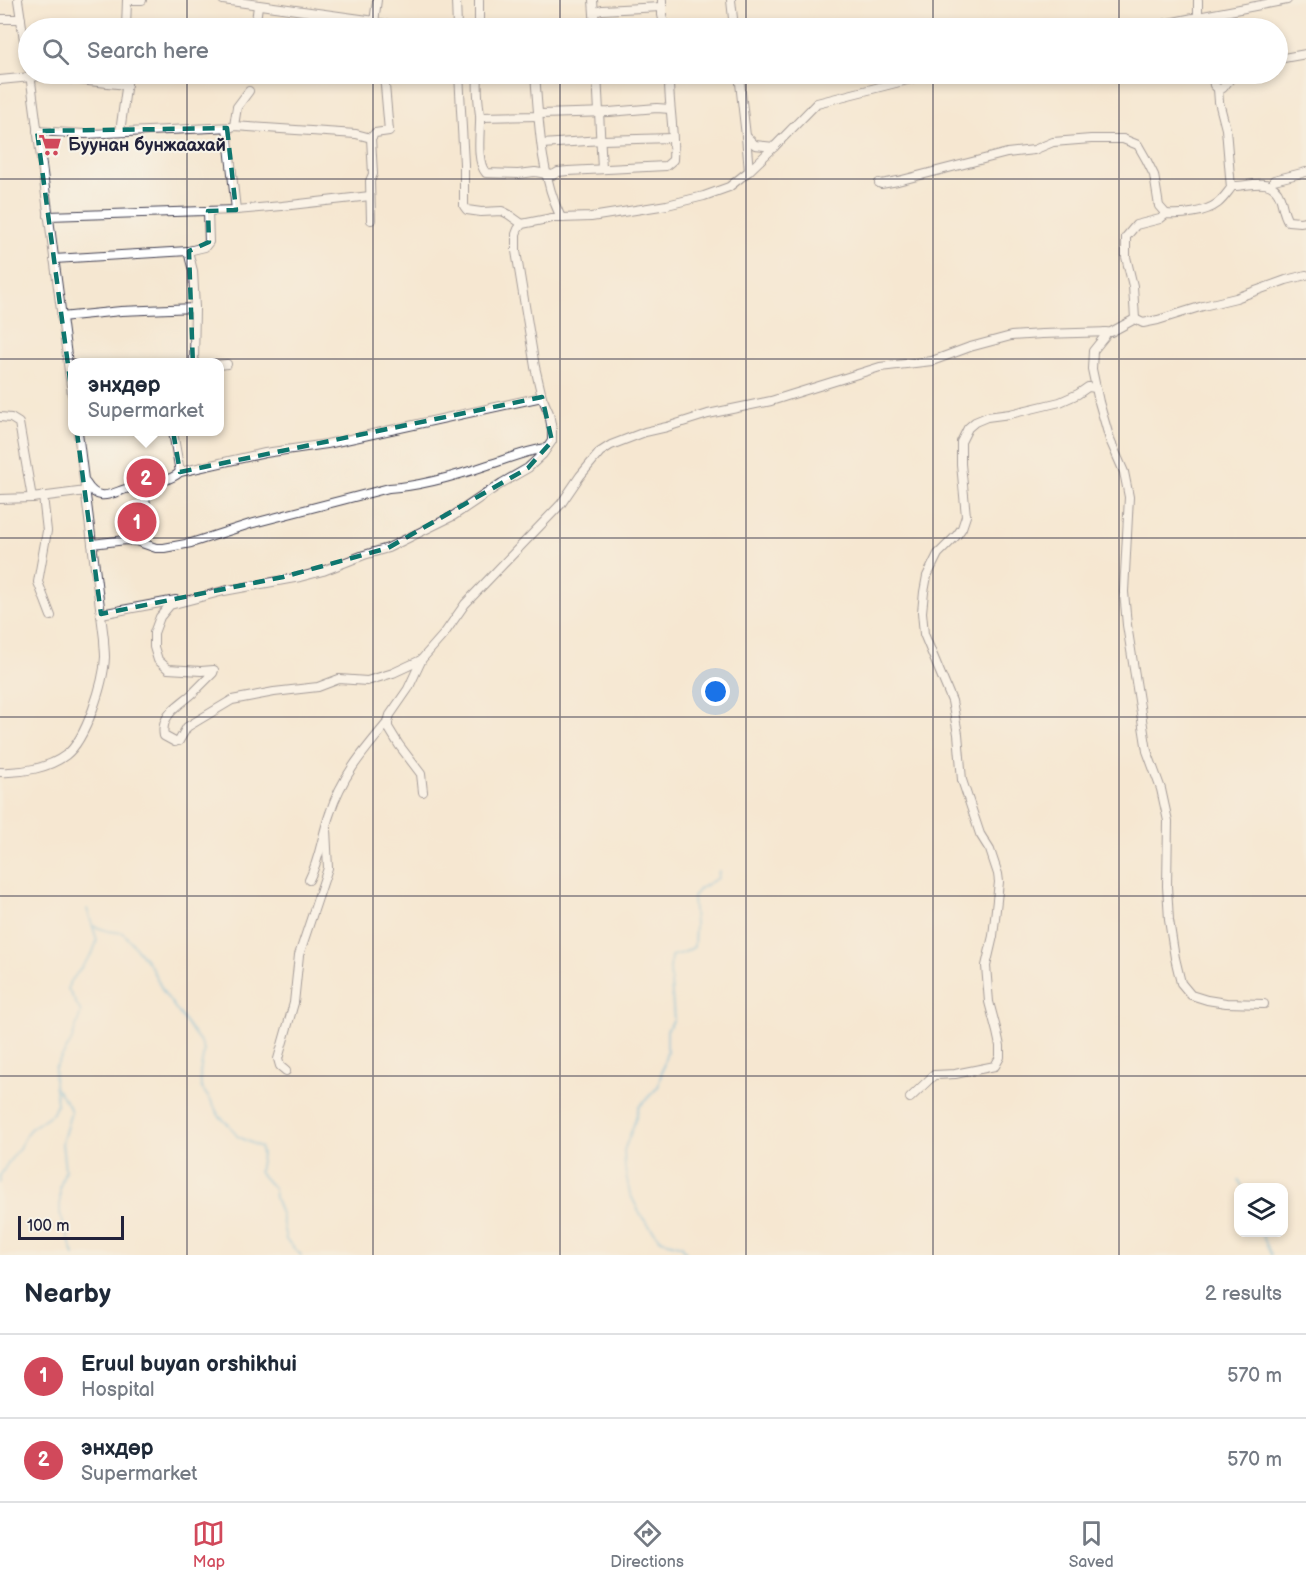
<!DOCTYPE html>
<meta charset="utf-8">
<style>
:root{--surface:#fff;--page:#f2f2f3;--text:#1f2937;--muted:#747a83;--line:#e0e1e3;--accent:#d1495b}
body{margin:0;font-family:"Balsamiq Sans",sans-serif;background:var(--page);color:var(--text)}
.controls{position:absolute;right:18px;bottom:18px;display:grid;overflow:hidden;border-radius:12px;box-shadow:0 3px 9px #0003}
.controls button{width:54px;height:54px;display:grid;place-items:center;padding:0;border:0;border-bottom:2px solid var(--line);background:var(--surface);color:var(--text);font:30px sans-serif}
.scale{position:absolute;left:18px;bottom:15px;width:106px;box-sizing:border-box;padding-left:6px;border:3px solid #22223b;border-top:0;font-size:16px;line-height:21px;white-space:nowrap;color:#22223b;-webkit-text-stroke:4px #f7f3e8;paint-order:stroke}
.you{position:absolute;left:716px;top:692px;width:21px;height:21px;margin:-15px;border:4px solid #fff;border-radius:50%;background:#1a73e8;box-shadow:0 0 0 9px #1a73e833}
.badge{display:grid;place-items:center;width:39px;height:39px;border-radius:50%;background:var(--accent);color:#fff;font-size:20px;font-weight:700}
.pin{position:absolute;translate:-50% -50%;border:3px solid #fff;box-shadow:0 2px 6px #0006}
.popup{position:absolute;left:68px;top:358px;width:156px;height:78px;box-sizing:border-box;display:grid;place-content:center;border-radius:12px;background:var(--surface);filter:drop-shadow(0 2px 4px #0005);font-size:20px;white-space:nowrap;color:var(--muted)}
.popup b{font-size:22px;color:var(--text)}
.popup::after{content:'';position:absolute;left:50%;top:100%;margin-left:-12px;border:12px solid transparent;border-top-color:var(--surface)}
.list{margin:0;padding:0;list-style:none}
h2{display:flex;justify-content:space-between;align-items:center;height:78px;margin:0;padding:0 24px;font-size:26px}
h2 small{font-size:20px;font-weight:400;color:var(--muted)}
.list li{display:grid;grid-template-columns:39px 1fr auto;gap:18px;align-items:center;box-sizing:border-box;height:84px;padding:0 24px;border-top:2px solid var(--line)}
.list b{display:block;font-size:22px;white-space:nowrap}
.list p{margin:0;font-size:20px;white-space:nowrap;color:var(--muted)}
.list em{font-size:20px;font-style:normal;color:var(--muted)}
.icon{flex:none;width:33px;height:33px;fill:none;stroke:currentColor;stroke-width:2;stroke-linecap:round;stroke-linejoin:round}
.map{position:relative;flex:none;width:1306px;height:1255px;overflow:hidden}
.search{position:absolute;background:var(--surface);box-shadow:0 3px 9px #0003;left:18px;right:18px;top:18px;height:66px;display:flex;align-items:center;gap:15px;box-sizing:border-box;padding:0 21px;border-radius:33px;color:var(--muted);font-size:22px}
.sheet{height:246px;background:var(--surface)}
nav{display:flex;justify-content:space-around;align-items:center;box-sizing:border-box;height:84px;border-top:2px solid var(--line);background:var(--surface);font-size:16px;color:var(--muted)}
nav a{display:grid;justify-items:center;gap:3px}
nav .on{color:var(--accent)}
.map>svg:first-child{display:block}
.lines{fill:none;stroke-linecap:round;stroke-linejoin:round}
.stream{stroke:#58add4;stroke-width:2}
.minor-casing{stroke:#424052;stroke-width:10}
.minor{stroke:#fff;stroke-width:8}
.marked{fill:none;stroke:#0f766e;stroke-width:4.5;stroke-dasharray:12 8;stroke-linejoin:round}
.grid{fill:none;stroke:#22223b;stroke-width:1.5;stroke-opacity:0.55}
.labels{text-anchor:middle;stroke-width:4.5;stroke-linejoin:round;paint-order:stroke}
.poi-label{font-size:18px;font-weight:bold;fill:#22223b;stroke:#f7f3e8;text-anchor:start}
</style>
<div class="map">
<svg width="1306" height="1255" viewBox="0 0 1306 1255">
<rect width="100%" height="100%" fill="#f7f3e8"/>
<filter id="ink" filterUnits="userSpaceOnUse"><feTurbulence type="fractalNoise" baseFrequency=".0167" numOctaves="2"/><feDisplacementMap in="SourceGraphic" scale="12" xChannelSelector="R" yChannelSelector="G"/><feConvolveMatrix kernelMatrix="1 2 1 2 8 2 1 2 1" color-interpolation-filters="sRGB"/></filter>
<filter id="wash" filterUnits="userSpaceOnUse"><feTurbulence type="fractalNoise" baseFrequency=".008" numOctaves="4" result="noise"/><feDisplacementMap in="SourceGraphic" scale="24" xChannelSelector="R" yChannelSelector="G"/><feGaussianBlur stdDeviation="1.35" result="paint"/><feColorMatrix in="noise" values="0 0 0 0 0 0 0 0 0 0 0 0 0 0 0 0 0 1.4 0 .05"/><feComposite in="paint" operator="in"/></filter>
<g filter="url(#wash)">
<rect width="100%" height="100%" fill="#f5e7d1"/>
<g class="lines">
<g class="stream">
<polyline points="93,926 108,931 123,933 127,937 150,965 164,993 201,1043 204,1051 200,1073 201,1087 211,1101 219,1116 230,1126 237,1136 260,1147 262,1154 259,1172 274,1189 275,1198 281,1214 286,1240 301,1255"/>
<polyline points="57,1090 68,1104 71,1112 62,1143 65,1170 60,1187 60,1213 74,1255"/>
<polyline points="1239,1180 1243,1188"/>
<polyline points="0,1183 0,1176 6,1166 19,1148 29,1130 53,1113 57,1103 54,1084 55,1068 71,1042 81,1012 68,989 69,984 93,952 97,940 87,909"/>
<polyline points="1261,1232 1271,1255"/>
<polyline points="687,1255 682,1246 661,1240 642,1217 630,1194 625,1170 624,1150 633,1127 639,1107 658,1087 667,1051 667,1030 674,1020 670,970 671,956 683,953 694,947 695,924 693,897 699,889 718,878 719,871"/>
</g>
</g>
</g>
<g filter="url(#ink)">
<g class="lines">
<g class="minor-casing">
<g id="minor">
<polyline points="18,0 28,67"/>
<polyline points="127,0 142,0"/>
<polyline points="223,0 368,20 401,28"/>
<polyline points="456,0 457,28"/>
<polyline points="593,0 595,28"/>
<polyline points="662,0 662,15 665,28"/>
<polyline points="731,0 734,28"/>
<polyline points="595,12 602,10 661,7"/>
<polyline points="0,19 21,19"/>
<polyline points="126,28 127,0"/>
<polyline points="255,28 258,6"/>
<polyline points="374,28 374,22 377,0"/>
<polyline points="479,28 479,0"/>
<polyline points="1144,28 1198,17 1198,0"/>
<polyline points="1201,28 1198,17 1287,0"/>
<polyline points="1278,59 1306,54"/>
<polyline points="30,74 72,394"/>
<polyline points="459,74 464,164 464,206 467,210 481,212 502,211 508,214 522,224"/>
<path d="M478 74C477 87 478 101 480 115 481 129 475 161 486 173L518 174 535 172 553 175 558 172 568 171 666 166 673 160C675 131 668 102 669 74"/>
<path d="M535 74C539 121 540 174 561 218L591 217 667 205 704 196 729 187 749 171 774 147 817 103 931 74"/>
<polyline points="597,74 602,169"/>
<polyline points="739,74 746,136 755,145 774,147"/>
<polyline points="598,77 646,74"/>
<polyline points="0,80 41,76 127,85"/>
<polyline points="1218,89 1223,88 1234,74"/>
<polyline points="481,117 538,116 540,114 609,112 657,108 670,109"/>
<polyline points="234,126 237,107 249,91"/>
<polyline points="227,128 236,210"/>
<polyline points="37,131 85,134 232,127 234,126 356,134 371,138 375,133 389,131 384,74"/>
<polyline points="120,132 128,74"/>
<polyline points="746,136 749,171"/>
<polyline points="542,144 602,140 672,138"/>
<polyline points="1274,180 1306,172"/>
<polyline points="879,183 881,184 898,181 1007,153 1034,150 1053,142 1091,139 1123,139 1138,145 1146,159 1154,175 1159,206 1166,214"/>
<path d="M1232 186C1248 187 1272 175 1280 197 1283 205 1283 214 1288 221L1300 222 1306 221"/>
<polyline points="48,216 236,210 282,206 370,196"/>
<polyline points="371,220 370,181 373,174 371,138"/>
<polyline points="54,259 188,251"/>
<polyline points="61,317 121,311 195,308"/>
<path d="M1135 319 1133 286 1126 257V237L1136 225 1160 219 1166 214C1182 215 1205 213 1218 203 1223 199 1227 193 1231 188L1226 129 1219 102 1218 89 1214 85 1212 74"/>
<polyline points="1135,319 1143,323 1158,320 1203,306 1236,298 1286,280 1306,275"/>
<polyline points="1105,332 1105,336 1093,351 1092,369 1099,402 1110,440 1124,472 1129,497 1124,592 1127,625 1147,751 1161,789 1168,821 1167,886 1169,920 1175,958 1181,983 1191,995 1207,1000 1226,1003 1264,1004"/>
<polyline points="194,362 195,308 193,271 188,251 205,247 209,242 208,211"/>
<polyline points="219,365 227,364"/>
<polyline points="0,417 11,418 19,423 32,498 86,491"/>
<polyline points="173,432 180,472"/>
<path d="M86 483C104 513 124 477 145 491"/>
<polyline points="43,496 47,531 38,582 51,616"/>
<polyline points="0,499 32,498"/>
<path d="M136 541 145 535 147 530 145 491 147 487C158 481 171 481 180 472L265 453 327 444 542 397"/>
<path d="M92 544 126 540 136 541 156 548H164L191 543 250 524 389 488C422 486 456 476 488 465 508 459 525 451 546 448"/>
<polyline points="101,614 176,600"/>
<polyline points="179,741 187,727 232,700 274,692 318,687 339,679 367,681 393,673 421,660"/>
<path d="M175 742 164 736C160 715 178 706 192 694 199 687 206 680 213 673L214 670 201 671 168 669 158 660 154 647V633L160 617 170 605 224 591 300 577 323 571 364 555 388 548 453 516 502 483 528 468 543 454 552 441V430L549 413 542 397 535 367 516 251V234L518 229 522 224 552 218H561"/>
<path d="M0 772C22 773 49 768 66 755 86 740 104 682 105 657 105 651 104 645 104 639L78 432"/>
<polyline points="423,792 421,774 399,745 388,727 388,722 390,715 408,689 422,659 444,634 465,604 561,504 580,476 600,452 611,445 645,432 667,427 708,414 771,401 880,367 932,361 970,347 1011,336 1042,334 1111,332 1135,319"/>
<path d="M309 880C320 859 322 835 330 813 342 776 363 752 388 722"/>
<polyline points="286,1071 280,1066 278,1059 294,1003 299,955 328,868 326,829"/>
<polyline points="910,1098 934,1075 955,1074 995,1066 1000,1057 1000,1046 997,1032 989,1002 986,966 993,936 999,882 998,874 990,850 980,834 962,780 958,734 952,701 924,634 922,612 924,592 927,576 938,554 957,535 962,528 966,516 961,464 961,442 968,428 975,422 987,417 1010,414 1060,402 1078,394 1088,387 1096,388"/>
</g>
</g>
<use href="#minor" class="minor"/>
</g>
</g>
<path d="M0 0H1306V1255H0ZM227 128 236 210 208 211 209 242 189 251 193 367 173 376 166 390 180 472 542 397 552 441 528 468 388 548 283 577 101 614 37 131Z" fill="#f5e7d1" fill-opacity=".55" fill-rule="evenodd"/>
<path class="marked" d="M227 128 236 210 208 211 209 242 189 251 193 367 173 376 166 390 180 472 542 397 552 441 528 468 388 548 283 577 101 614 37 131Z"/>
<path class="grid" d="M187 0V28M373 0V28M560 0V28M746 0V28M933 0V28M1119 0V28M187 74V1255M373 74V1255M560 74V1255M746 74V1255M933 74V1255M1119 74V1255M0 179H1306M0 359H1306M0 538H1306M0 717H1306M0 896H1306M0 1076H1306"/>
<defs>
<g id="supermarket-bare" transform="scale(1.8)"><path d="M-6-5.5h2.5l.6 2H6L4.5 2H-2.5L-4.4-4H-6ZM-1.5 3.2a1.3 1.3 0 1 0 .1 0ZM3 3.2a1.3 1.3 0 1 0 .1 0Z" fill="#d1495b" stroke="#f7f3e8" stroke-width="2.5" paint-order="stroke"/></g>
</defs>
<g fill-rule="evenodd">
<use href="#supermarket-bare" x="50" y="145"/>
</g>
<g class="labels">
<g class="poi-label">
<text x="68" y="151">Буунан бунжаахай</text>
</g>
</g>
</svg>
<div class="controls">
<button><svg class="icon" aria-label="layers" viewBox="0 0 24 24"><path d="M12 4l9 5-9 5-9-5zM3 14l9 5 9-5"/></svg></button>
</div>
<div class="scale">100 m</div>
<div class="you"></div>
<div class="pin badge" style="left:137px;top:522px">1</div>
<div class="pin badge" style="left:146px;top:478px">2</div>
<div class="popup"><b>энхдөр</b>Supermarket</div>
<div class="search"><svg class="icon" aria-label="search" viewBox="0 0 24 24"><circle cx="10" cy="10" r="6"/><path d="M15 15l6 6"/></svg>Search here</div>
</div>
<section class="sheet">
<h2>Nearby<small>2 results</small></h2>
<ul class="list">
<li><span class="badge">1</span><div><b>Eruul buyan orshikhui</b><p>Hospital</p></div><em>570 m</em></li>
<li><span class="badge">2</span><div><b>энхдөр</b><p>Supermarket</p></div><em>570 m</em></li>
</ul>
</section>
<nav>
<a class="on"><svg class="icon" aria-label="map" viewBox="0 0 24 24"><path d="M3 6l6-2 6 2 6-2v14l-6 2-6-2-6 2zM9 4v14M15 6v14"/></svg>Map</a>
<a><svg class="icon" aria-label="directions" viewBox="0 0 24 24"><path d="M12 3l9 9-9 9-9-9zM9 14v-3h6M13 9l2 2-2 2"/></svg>Directions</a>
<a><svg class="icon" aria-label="saved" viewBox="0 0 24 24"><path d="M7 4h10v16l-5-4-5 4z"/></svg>Saved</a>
</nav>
